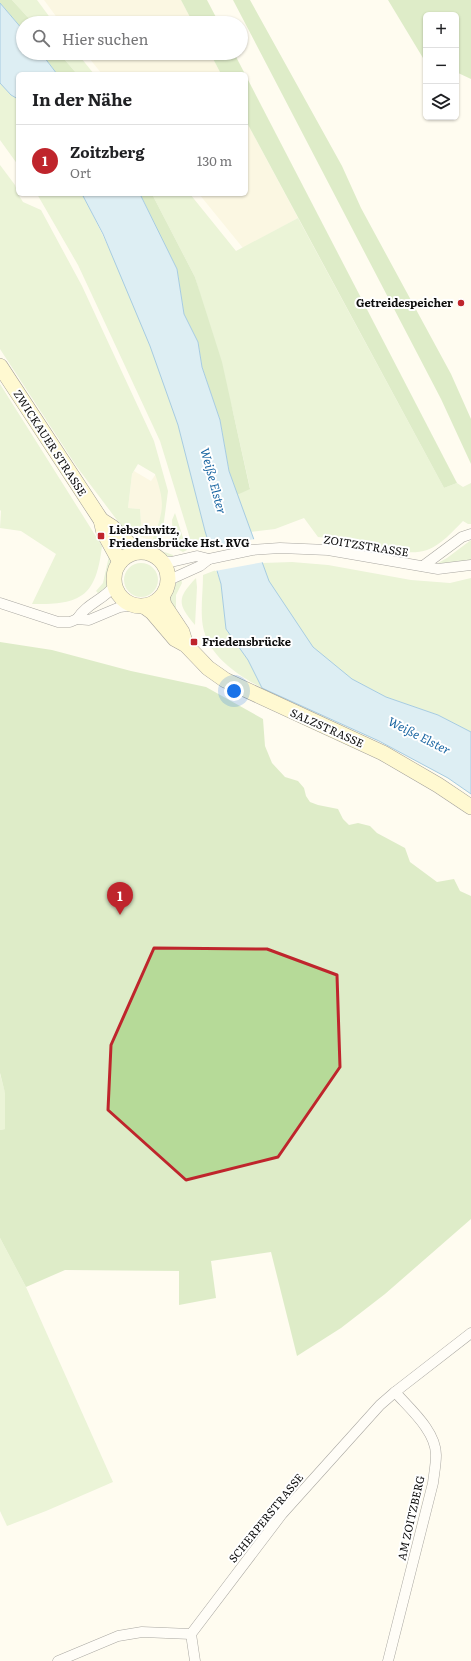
<!DOCTYPE html>
<html lang="de">
<meta charset="utf-8">
<style>
:root{--surface:#fff;--page:#f6f6f6;--text:#202124;--muted:#757577;--line:#e0e0e0;--accent:#bf252c}
body{margin:0;font-family:Literata,serif;background:var(--page);color:var(--text)}
.controls{position:absolute;right:12px;top:12px;display:grid;overflow:hidden;border-radius:6px;box-shadow:0 1px 3px #0004}
.controls button{width:36px;height:36px;display:grid;place-items:center;padding:0;border:0;border-bottom:1px solid var(--line);background:var(--surface);color:var(--text);font:20px sans-serif}
.you{position:absolute;left:234px;top:691px;width:14px;height:14px;margin:-10px;border:3px solid #fff;border-radius:50%;background:#1a73e8;box-shadow:0 0 0 6px #1a73e833}
.badge{display:grid;place-items:center;width:26px;height:26px;border-radius:50%;background:var(--accent);color:#fff;font-size:13px;font-weight:700}
.pin{position:absolute;translate:-50% -33px;filter:drop-shadow(0 1px 2px #0008)}
.pin::after{content:'';position:absolute;top:21px;width:14px;height:12px;background:inherit;clip-path:polygon(0 0,100% 0,50% 100%)}
.list{margin:0;padding:0;list-style:none}
h2{display:flex;justify-content:space-between;align-items:center;height:52px;margin:0;padding:0 16px;font-size:17px}
h2 small{font-size:13px;font-weight:400;color:var(--muted)}
.list li{display:grid;grid-template-columns:26px 1fr auto;gap:12px;align-items:center;box-sizing:border-box;height:72px;padding:0 16px;border-top:1px solid var(--line)}
.list b{display:block;font-size:15px;white-space:nowrap}
.list p{margin:0;font-size:13px;white-space:nowrap;color:var(--muted)}
.list em{font-size:13px;font-style:normal;color:var(--muted)}
.icon{flex:none;width:22px;height:22px;fill:none;stroke:currentColor;stroke-width:2;stroke-linecap:round;stroke-linejoin:round}
.map{position:relative;flex:none;width:471px;height:1661px;overflow:hidden}
.search{position:absolute;background:var(--surface);box-shadow:0 1px 3px #0004;left:16px;top:16px;width:232px;height:44px;display:flex;align-items:center;gap:10px;box-sizing:border-box;padding:0 14px;border-radius:22px;color:var(--muted);font-size:15px}
.panel{position:absolute;background:var(--surface);box-shadow:0 1px 3px #0004;left:16px;top:72px;width:232px;height:124px;border-radius:6px}
.map>svg:first-child{display:block}
.farmland{fill:#f5f2d0}
.green{fill:#d2eab9}
.forest{fill:#b6da98}
.water{fill:#b4ddf6;stroke:#3b92ce}
.pier{fill:#fffcf0}
.lines{fill:none;stroke-linecap:round;stroke-linejoin:round}
.street-casing{stroke:#414141;stroke-width:11}
.secondary-casing{stroke:#303030;stroke-width:16}
.street{stroke:#fff;stroke-width:10}
.secondary{stroke:#fff6ab;stroke-width:15}
.marked{fill:none;stroke:#bf252c;stroke-width:3;stroke-linejoin:round}
.poi-dot{fill:#bf252c;stroke:#fff;stroke-width:1.5}
.labels{text-anchor:middle;stroke-width:4;stroke-linejoin:round;paint-order:stroke}
.poi-label{font-size:11px;font-weight:bold;fill:#0e0e0e;stroke:#fff;text-anchor:start}
.street-label{font-size:11px;fill:#0e0e0e;stroke:#fff}
.water-label{font-size:12px;font-style:italic;fill:#1764a1;stroke:#fff}
</style>
<div class="map">
<svg width="471" height="1661" viewBox="0 0 471 1661">
<rect width="100%" height="100%" fill="#fffcf0"/>
<g class="farmland">
<polygon points="44,0 181,0 193,23 61,23"/>
<polygon points="85,53 210,53 221,74 102,74"/>
<polygon points="246,121 298,218 243,248 199,194 246,194"/>
<polygon points="134,471 151,481 156,474 162,492 162,513 152,541 142,537 140,509 128,508 132,474"/>
</g>
<g class="green">
<polygon points="12,0 37,0 54,23 33,23"/>
<polygon points="59,53 77,53 94,74 77,74"/>
<polygon points="0,83 11,95 18,99 18,165 0,140"/>
<path d="M0 165 15 185 18 194 23 202 41 210 82 286 154 441 168 491 161 544 152 541C163 512 166 505 155 474L138 464 132 474 128 508 140 509 142 537 132 531 126 532 77 467 0 349Z"/>
<path d="M37 194H82C120 267 153 345 178 424 190 463 197 503 208 542L192 545 160 441 78 265Z"/>
<path d="M152 194H190L236 251 298 218 444 488 457 483 463 487 471 483V524H468L463 521C453 531 441 545 427 550 405 558 362 543 339 540 332 538 325 538 318 537L304 518 275 529 250 532 237 495 250 488 233 412 195 277Z"/>
<path d="M0 384 102 546C96 596 82 605 32 604L56 554 21 531 0 528 1 511 0 510Z"/>
<polygon points="175,513 187,550 183,552 173,547 172,520"/>
<polygon points="134,539 144,545 173,555 174,558 161,556 137,546"/>
<polygon points="471,540 471,561 440,565 438,563 447,558"/>
<polygon points="109,556 113,564 110,584 99,594 96,591 103,583"/>
<polygon points="292,562 328,565 411,580 450,583 471,578 471,732 438,715 386,697 352,679 313,647 269,581 262,563"/>
<circle cx="141" cy="580" r="17"/>
<path d="M216 570 221 584 226 629 248 660 262 688C234 673 204 653 202 619 201 604 203 590 203 575Z"/>
<path d="M196 578 197 587 195 625C177 604 177 598 196 578Z"/>
<path d="M181 579 182 583 176 595V614C168 600 167 590 181 579Z"/>
<polygon points="0,1074 5,1092 5,1129 0,1130"/>
<polygon points="0,1238 26,1287 113,1482 46,1511 7,1526 0,1511"/>
</g>
<g class="forest">
<polygon points="0,0 12,0 33,23 23,23 23,30 0,3"/>
<polygon points="181,0 207,0 219,23 193,23"/>
<polygon points="233,0 250,0 342,166 361,208 451,374 471,419 471,464 441,399"/>
<polygon points="388,0 471,0 471,79 456,72 456,15 426,15 426,59 423,58"/>
<polygon points="41,53 59,53 77,74 57,74"/>
<polygon points="210,53 234,53 245,74 221,74"/>
<polygon points="246,76 457,483 444,488 246,121"/>
<polygon points="140,194 152,194 195,277 222,362 250,489 237,495 229,471 220,420 202,367 198,342 184,314 177,269"/>
<polygon points="0,642 52,650 131,671 206,687 263,719 265,746 272,763 285,777 298,781 304,788 306,796 310,802 318,805 338,809 343,819 349,825 358,823 370,826 377,833 405,848 410,862 437,882 454,879 460,891 471,896 471,1219 385,1294 341,1328 297,1356 271,1252 211,1261 216,1298 179,1305 179,1271 65,1270 26,1287 0,1238 0,1130 5,1129 5,1093 0,1073"/>
</g>
<g class="water">
<polygon points="0,3 23,30 23,53 41,53 57,74 18,74 18,99 11,95 0,83"/>
<polygon points="82,194 140,194 177,269 184,314 198,342 202,367 220,420 229,471 269,581 313,647 352,679 386,697 438,715 471,732 471,794 448,778 379,741 262,688 248,660 226,629 221,584 205,531 178,425 150,346 103,234"/>
</g>
<polygon class="pier" points="255,539 264,562 215,571 208,547"/>
<g class="lines">
<g class="street-casing">
<g id="street">
<polyline points="162,561 171,562 197,556 209,559 252,550 280,548 328,550 438,569 471,565"/>
<polyline points="423,566 462,537 471,534"/>
<polyline points="169,580 200,566 209,559"/>
<polyline points="0,603 58,622 70,622 77,619 89,620 120,607 133,605"/>
<path d="M77 619C87 603 104 600 115 585"/>
<polyline points="191,1634 195,1661"/>
<polyline points="58,1661 118,1636 142,1632 191,1634 282,1514 380,1405 395,1392 471,1333"/>
<path d="M388 1661 433 1483C434 1474 436 1464 436 1455 436 1431 410 1409 395 1392"/>
</g>
</g>
<g class="secondary-casing">
<g id="secondary">
<polyline points="0,366 101,520 104,533 120,562"/>
<polyline points="101,520 112,527 137,552"/>
<circle cx="141" cy="579" r="27"/>
<polyline points="162,597 164,605 182,632 186,645"/>
<polyline points="145,607 152,612 175,639 186,645 208,668 225,680 383,753 438,785 471,807"/>
</g>
</g>
<use href="#street" class="street"/>
<use href="#secondary" class="secondary"/>
</g>
<path d="M0 0H471V1661H0ZM154 948 267 949 337 975 340 1067 278 1157 186 1180 108 1110 111 1045Z" fill="#fffcf0" fill-opacity=".55" fill-rule="evenodd"/>
<path class="marked" d="M154 948 267 949 337 975 340 1067 278 1157 186 1180 108 1110 111 1045Z"/>
<g class="poi-dot">
<circle cx="461" cy="303" r="4"/>
<rect x="97" y="532" width="8" height="8" rx="2"/>
<rect x="190" y="638" width="8" height="8" rx="2"/>
</g>
<g class="labels">
<g class="poi-label">
<text x="453" y="307" text-anchor="end">Getreidespeicher</text>
<text x="109" y="534">Liebschwitz,<tspan x="109" dy="13">Friedensbrücke Hst. RVG</tspan></text>
<text x="202" y="646">Friedensbrücke</text>
</g>
<g class="street-label">
<text transform="translate(50 443) rotate(57)" y="4">ZWICKAUER STRASSE</text>
<text transform="translate(366 546) rotate(9)" y="4">ZOITZSTRASSE</text>
<text transform="translate(327 728) rotate(24)" y="4">SALZSTRASSE</text>
<text transform="translate(266 1518) rotate(-51)" y="4">SCHERPERSTRASSE</text>
<text transform="translate(411 1518) rotate(-77)" y="4">AM ZOITZBERG</text>
</g>
<g class="water-label">
<text transform="translate(213 481) rotate(75)" y="4">Weiße Elster</text>
<text transform="translate(419 736) rotate(27)" y="4">Weiße Elster</text>
</g>
</g>
</svg>
<div class="controls">
<button>+</button>
<button>−</button>
<button><svg class="icon" aria-label="layers" viewBox="0 0 24 24"><path d="M12 4l9 5-9 5-9-5zM3 14l9 5 9-5"/></svg></button>
</div>
<div class="you"></div>
<div class="pin badge" style="left:120px;top:915px">1</div>
<div class="search"><svg class="icon" aria-label="search" viewBox="0 0 24 24"><circle cx="10" cy="10" r="6"/><path d="M15 15l6 6"/></svg>Hier suchen</div>
<section class="panel">
<h2>In der Nähe<small></small></h2>
<ul class="list">
<li><span class="badge">1</span><div><b>Zoitzberg</b><p>Ort</p></div><em>130 m</em></li>
</ul>
</section>
</div>
